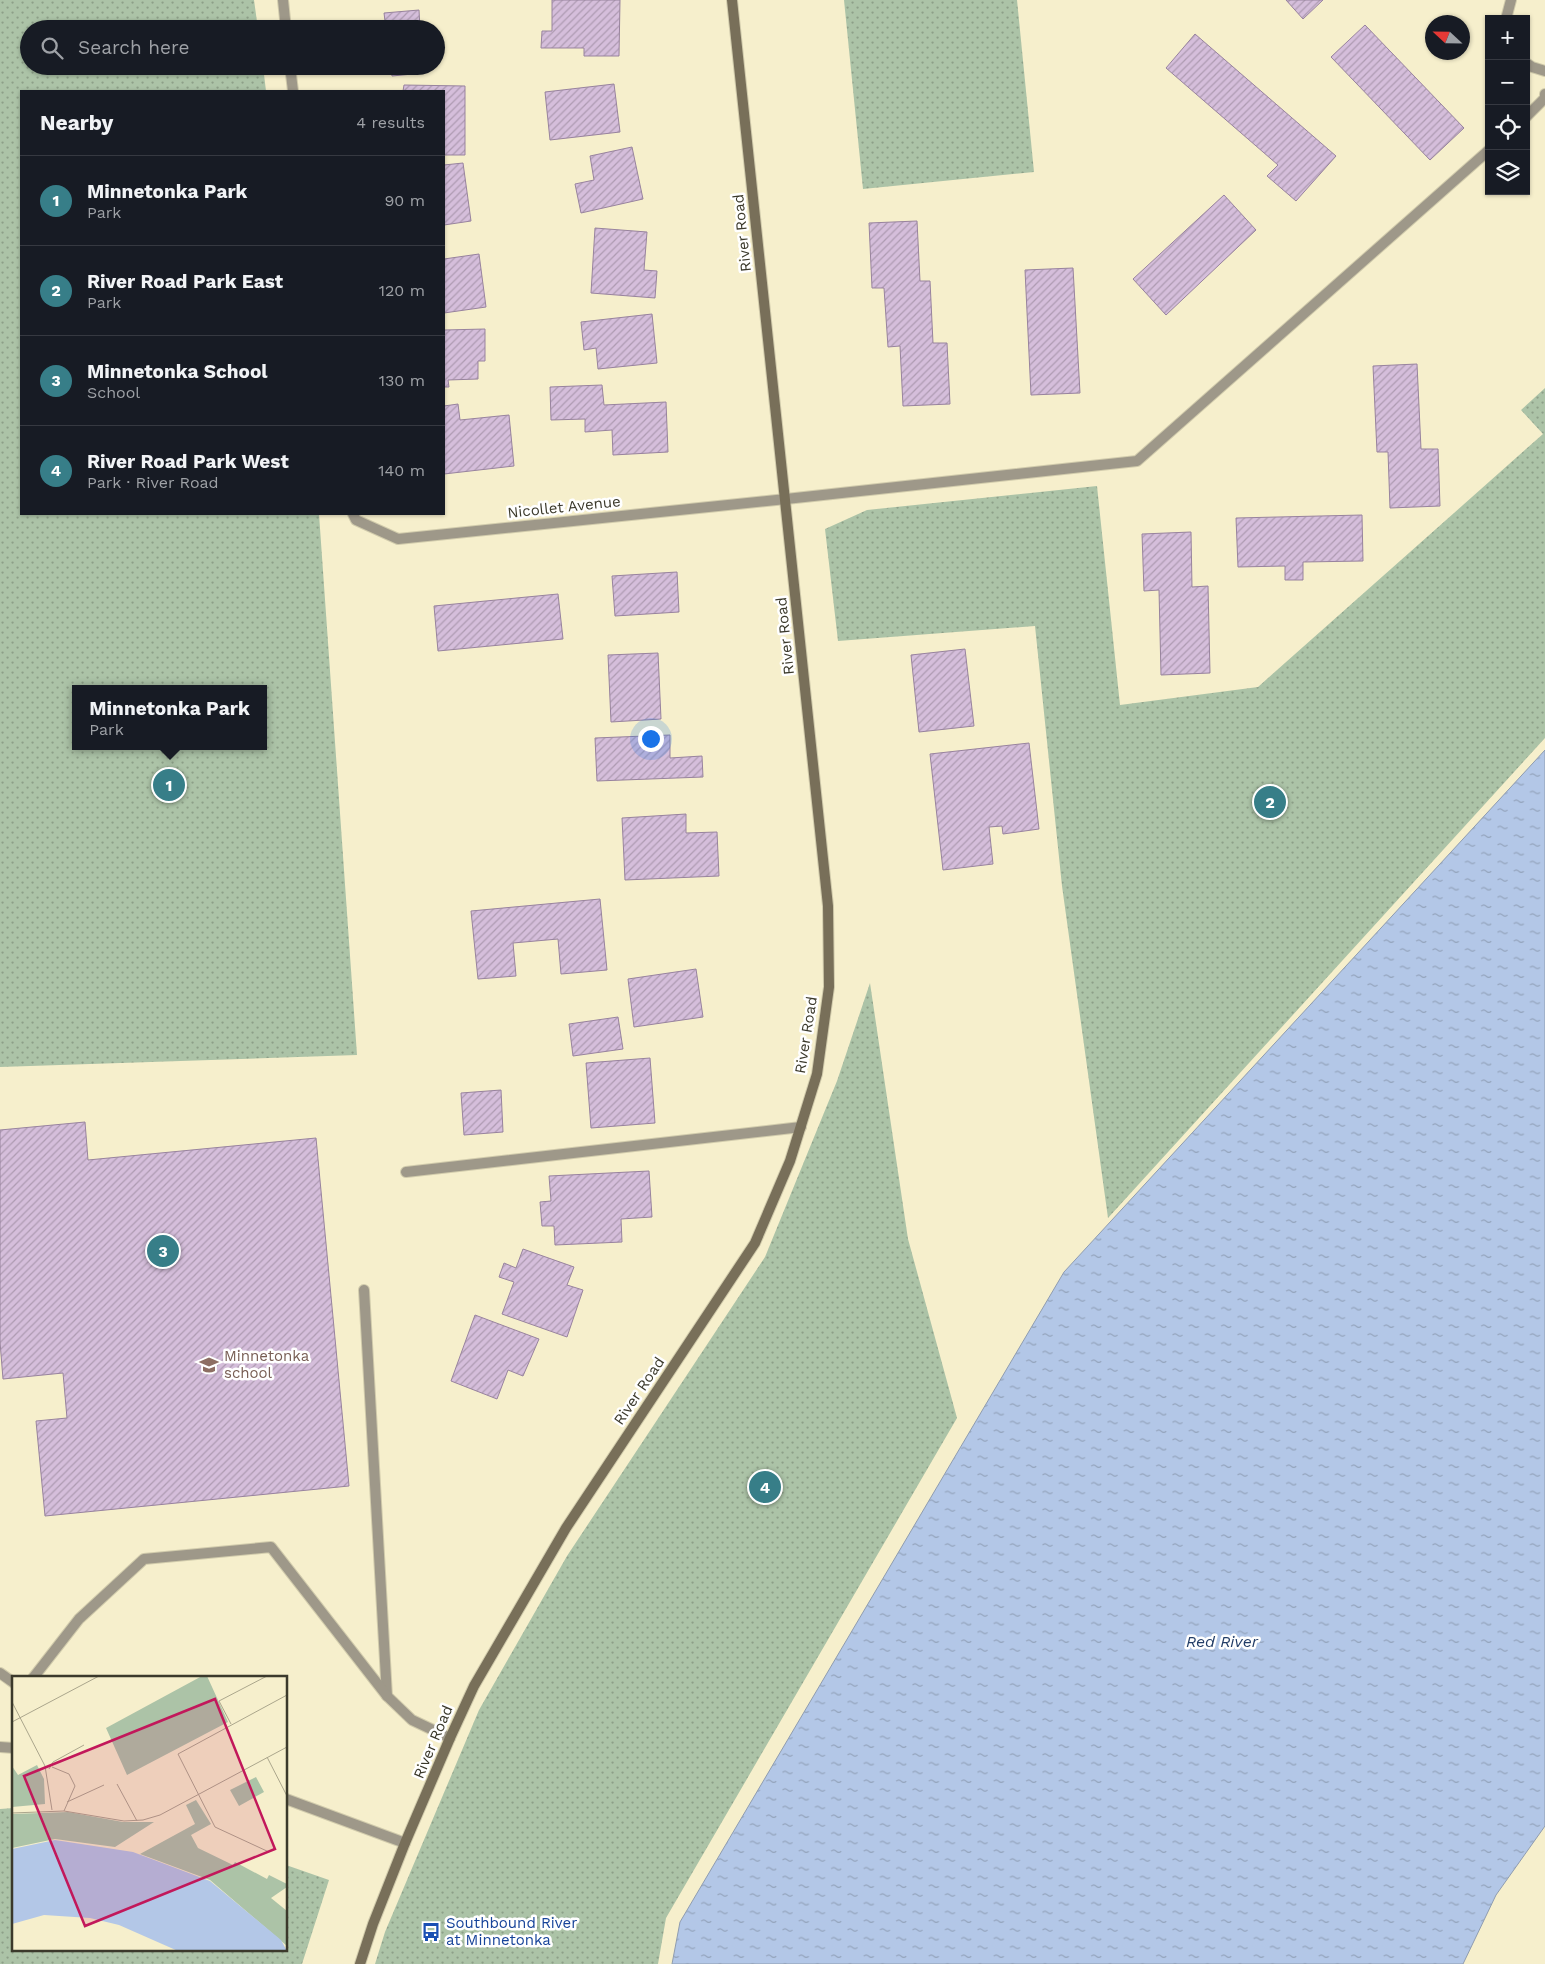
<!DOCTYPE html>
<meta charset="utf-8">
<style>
:root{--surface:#171b24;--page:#242831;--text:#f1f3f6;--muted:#9ea1a6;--line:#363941;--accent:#377e88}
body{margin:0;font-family:"Work Sans",sans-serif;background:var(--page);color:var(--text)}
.controls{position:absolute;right:15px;top:15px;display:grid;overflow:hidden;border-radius:0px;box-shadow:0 1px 4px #0004}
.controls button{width:45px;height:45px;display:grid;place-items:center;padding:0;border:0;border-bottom:1px solid var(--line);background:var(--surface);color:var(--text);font:25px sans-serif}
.compass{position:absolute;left:1425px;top:15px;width:45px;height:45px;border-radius:50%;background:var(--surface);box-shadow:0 1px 4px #0004;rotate:292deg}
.you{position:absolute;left:650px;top:738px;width:18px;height:18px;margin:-12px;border:4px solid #fff;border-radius:50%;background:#1a73e8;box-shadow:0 0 0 8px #1a73e833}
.badge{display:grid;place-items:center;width:32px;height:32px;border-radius:50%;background:var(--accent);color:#fff;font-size:16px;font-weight:700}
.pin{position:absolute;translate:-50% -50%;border:2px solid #fff;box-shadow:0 1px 5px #0006}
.popup{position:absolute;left:72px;top:685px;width:195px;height:65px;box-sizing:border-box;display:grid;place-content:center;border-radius:0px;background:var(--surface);filter:drop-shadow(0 1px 4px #0005);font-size:16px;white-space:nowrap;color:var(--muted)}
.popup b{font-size:19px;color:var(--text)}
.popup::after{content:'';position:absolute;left:50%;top:100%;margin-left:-10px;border:10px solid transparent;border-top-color:var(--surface)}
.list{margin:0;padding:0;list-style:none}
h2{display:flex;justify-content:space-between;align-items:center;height:65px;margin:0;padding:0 20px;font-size:21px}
h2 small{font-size:16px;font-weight:400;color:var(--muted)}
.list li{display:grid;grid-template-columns:32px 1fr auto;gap:15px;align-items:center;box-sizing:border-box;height:90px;padding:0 20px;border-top:1px solid var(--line)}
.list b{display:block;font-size:19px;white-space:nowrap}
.list p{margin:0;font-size:16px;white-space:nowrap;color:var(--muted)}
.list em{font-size:16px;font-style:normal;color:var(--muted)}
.icon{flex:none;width:28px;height:28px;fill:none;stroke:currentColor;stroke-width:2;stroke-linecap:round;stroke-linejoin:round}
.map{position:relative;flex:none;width:1545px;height:1964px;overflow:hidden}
.search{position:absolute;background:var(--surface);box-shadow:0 1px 4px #0004;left:20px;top:20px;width:425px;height:55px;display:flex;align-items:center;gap:12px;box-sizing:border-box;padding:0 18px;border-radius:28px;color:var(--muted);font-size:19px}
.panel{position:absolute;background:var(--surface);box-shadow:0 1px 4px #0004;left:20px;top:90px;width:425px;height:425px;border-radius:0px}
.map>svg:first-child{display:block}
.park{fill:url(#park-dots);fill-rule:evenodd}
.water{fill:url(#water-ripples);stroke:#8f9caf}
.building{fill:url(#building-hatch);stroke:#98839e}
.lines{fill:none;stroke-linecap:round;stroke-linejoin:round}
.lane-casing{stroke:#d1cbac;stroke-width:12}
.street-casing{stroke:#d1cbac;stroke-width:12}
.secondary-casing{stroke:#d1cbac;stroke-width:12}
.lane{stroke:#9e9889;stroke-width:10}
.street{stroke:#9e9889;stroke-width:10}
.secondary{stroke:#786f59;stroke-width:10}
.labels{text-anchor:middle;stroke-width:5;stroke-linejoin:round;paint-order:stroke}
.street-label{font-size:15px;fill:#3b392b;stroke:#fff}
.education-label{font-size:15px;fill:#785e54;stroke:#fff;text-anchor:start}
.transit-label{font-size:15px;fill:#164399;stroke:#fff;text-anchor:start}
.water-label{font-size:16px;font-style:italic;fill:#223d67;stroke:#fff}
.inset-road{fill:none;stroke:#aba68c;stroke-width:1}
.view{fill:#c2185b;fill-opacity:0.15;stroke:#c2185b;stroke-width:2.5}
.inset-edge{fill:none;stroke:#3b392b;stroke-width:2.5}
</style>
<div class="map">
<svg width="1545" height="1964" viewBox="0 0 1545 1964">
<defs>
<pattern id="park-dots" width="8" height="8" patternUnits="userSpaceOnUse" patternTransform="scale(1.25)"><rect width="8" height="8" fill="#acc3a7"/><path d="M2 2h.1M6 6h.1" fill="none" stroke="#8d9f88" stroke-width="1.8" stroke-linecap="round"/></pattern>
<pattern id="water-ripples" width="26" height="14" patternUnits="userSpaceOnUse" patternTransform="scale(1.25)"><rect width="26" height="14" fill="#b3c7e7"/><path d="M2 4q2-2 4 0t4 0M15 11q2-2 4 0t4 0" fill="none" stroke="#93a3bb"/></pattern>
<pattern id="building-hatch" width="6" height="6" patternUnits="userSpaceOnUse" patternTransform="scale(1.25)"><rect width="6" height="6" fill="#d5bedb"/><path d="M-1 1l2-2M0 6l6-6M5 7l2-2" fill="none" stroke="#ae9bb2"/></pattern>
</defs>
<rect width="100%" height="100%" fill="#f6efcc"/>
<g class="park">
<path d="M0 0H254L258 29H29V66H263L266 91H21V514H319L357 1055 0 1067ZM75 689H263V746H75Z"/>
<polygon points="844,0 1017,0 1034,172 863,189"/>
<polygon points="1545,388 1545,738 1108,1218 1062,886 1035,626 838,641 825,529 867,510 1097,486 1120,705 1258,687 1543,434 1521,410"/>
<polygon points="870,983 908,1239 957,1418 666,1918 658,1964 375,1964 385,1932 479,1710 567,1556 765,1257 837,1081"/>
<polygon points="14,1808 14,1950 286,1950 286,1865 329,1880 302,1964 0,1964 0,1809"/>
</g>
<polygon class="water" points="1545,750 1545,1826 1496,1895 1463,1964 672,1964 680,1922 1064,1272"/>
<g class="building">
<polygon points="552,0 620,0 619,56 584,56 584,48 541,48 542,31 552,31"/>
<polygon points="1286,0 1323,0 1303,19"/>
<polygon points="419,10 420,29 386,29 384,13"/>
<polygon points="1365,25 1464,128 1430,160 1331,57"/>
<polygon points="1195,34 1336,156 1296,201 1267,176 1278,165 1166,68"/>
<polygon points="390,66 422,66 423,73 392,76"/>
<polygon points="614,84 620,132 550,140 545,92"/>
<polygon points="404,85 465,86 465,155 444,155 444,91 403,91"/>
<polygon points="632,147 643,199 581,213 575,184 594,180 590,156"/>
<polygon points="463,163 471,221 444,225 444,165"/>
<polygon points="1224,195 1256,230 1166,315 1133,279"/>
<polygon points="917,221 920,281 930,281 933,343 947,343 950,404 903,406 900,346 888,347 884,288 872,288 869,223"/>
<polygon points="595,228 647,232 644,270 657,271 655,298 591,293"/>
<polygon points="479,254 486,307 444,313 444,259"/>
<polygon points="1073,268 1080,393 1031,395 1025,270"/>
<polygon points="652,314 657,363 598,369 596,348 584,350 581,322"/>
<polygon points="485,329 485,361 478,361 478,379 448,380 449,387 444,387 444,330"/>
<polygon points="1417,364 1421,449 1438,449 1440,506 1390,508 1388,452 1377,452 1373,366"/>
<polygon points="602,385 604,405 666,402 668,452 613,455 612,430 585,432 585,419 551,420 550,387"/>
<polygon points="458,404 460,420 509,415 514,466 444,474 444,406"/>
<polygon points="1362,515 1363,561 1303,562 1303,580 1285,580 1285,566 1238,567 1236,518"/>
<polygon points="1191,532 1192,587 1208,586 1210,673 1161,675 1159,590 1144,591 1142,534"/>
<polygon points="677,572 679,612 615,616 612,576"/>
<polygon points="558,594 563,639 438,651 434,606"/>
<polygon points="965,649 974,726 919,732 911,655"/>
<polygon points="658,653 661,719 611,722 608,655"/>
<polygon points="670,735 670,758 702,756 703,777 597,781 595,738"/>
<polygon points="1029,743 1039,829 1003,834 1002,826 989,827 993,864 943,870 930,754"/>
<polygon points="686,814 686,833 717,832 719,876 625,880 622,818"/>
<polygon points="600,899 607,970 561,974 558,939 513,943 516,976 478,979 471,911"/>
<polygon points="696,969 703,1017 634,1027 628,979"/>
<polygon points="618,1017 623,1049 573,1056 569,1024"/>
<polygon points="650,1058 655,1123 591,1128 586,1063"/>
<polygon points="501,1090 503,1132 464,1135 461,1093"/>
<polygon points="85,1122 88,1160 316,1138 349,1486 45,1516 36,1421 67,1418 63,1373 3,1379 0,1342 0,1130"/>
<polygon points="649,1171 652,1217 621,1219 622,1242 555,1245 554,1226 542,1226 540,1202 551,1201 549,1176"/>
<polygon points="523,1249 574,1267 567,1285 583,1290 567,1337 502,1314 514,1282 499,1277 504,1263 516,1268"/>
<polygon points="475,1315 539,1339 523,1376 508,1370 497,1399 451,1381"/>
</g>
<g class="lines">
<g class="lane-casing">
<g id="lane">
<polyline points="1506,19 1511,0"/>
<polyline points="1526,63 1532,67 1545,71"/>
<polyline points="1526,117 1545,98 1545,94"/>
<polyline points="786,499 1137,461 1489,150"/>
<polyline points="406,1172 801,1127"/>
<polyline points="364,1290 387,1696"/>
<polyline points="0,1673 14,1683"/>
<polyline points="33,1678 79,1619 144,1559 271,1547 387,1696 412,1720 450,1738"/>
</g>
</g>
<g class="street-casing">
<g id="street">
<polyline points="283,0 286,29"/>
<polyline points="290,66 293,91"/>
<polyline points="353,514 356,520 398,539 786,499"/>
<polyline points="0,1747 14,1748"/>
<polyline points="286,1799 405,1843"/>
</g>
</g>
<g class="secondary-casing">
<polyline id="secondary" points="360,1964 373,1924 405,1843 450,1738 474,1686 566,1528 755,1243 790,1161 817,1074 829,987 828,906 732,0"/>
</g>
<use href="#lane" class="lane"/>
<use href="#street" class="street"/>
<use href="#secondary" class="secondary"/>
</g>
<defs>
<g id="school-bare" transform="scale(1.5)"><path d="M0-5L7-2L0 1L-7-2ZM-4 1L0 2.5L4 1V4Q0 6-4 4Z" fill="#8d6e63" stroke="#fff" stroke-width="2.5" paint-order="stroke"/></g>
<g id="bus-bare" transform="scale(1.5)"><path d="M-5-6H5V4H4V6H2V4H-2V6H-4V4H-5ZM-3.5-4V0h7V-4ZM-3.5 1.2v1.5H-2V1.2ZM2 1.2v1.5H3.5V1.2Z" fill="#1a4fb4" stroke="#fff" stroke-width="2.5" paint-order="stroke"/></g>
</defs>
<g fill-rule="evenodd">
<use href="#school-bare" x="209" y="1365"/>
<use href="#bus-bare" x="431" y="1932"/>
</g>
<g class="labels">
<g class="street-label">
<text transform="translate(742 233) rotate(-96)" y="5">River Road</text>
<text transform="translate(564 507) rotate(-6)" y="5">Nicollet Avenue</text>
<text transform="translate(785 636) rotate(-96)" y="5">River Road</text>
<text transform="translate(806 1035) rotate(-81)" y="5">River Road</text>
<text transform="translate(639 1391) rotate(-56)" y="5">River Road</text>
<text transform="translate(433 1742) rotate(-67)" y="5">River Road</text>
</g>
<g class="education-label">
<text x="224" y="1361">Minnetonka<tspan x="224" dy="17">school</tspan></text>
</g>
<g class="transit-label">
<text x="446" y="1928">Southbound River<tspan x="446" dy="17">at Minnetonka</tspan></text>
</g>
<g class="water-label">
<text x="1222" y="1647">Red River</text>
</g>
</g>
<g transform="translate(12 1676)">
<rect width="275" height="275" fill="#f6efcc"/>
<path d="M190 0H195L216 46 115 99 94 52ZM25 89 32 103 33 128 0 131V90L6 99ZM244 101 252 116 227 130 218 114ZM184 124 199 148 179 159 186 172 221 189 223 186 255 203 257 199 275 208V211L259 222 275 235V270L198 204 128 178 183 148 174 129ZM56 136 111 146H142L103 171 43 163 0 172V138Z" fill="#acc3a7"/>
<path d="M43 164 121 176 198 205 269 264 275 275H166L107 249 78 242 32 239 0 248V173Z" fill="#b3c7e7"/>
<path class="inset-road" d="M0 26 33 90 40 134M0 46 87 0M219 48 207 25 255 0M255 81 275 120M40 91 57 98 63 110 52 135M37 93 41 86 72 69M105 108 125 145M55 126 92 109M0 137 52 135 112 145 131 144 148 139 275 71M257 176 203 151 166 78 275 19"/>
<path class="view" d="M203 23 263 173 73 250 12 100Z"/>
<rect width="275" height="275" class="inset-edge"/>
</g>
</svg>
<div class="controls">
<button>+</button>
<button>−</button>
<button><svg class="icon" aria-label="locate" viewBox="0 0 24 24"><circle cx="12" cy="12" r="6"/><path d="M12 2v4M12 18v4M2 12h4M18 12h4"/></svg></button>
<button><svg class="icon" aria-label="layers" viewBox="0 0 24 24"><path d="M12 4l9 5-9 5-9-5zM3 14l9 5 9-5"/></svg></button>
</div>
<svg class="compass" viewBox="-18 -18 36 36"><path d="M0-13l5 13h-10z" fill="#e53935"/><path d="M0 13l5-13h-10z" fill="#9ea1a6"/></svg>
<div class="you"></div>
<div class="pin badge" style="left:169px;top:785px">1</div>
<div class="popup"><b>Minnetonka Park</b>Park</div>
<div class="pin badge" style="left:1270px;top:802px">2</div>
<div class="pin badge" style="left:163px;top:1251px">3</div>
<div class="pin badge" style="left:765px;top:1487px">4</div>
<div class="search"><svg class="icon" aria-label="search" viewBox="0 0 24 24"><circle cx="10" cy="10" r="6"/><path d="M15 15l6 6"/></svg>Search here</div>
<section class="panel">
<h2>Nearby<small>4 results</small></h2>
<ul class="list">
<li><span class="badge">1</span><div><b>Minnetonka Park</b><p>Park</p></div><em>90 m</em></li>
<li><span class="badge">2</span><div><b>River Road Park East</b><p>Park</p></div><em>120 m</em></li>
<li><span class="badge">3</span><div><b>Minnetonka School</b><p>School</p></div><em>130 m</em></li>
<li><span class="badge">4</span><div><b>River Road Park West</b><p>Park · River Road</p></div><em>140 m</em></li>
</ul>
</section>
</div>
